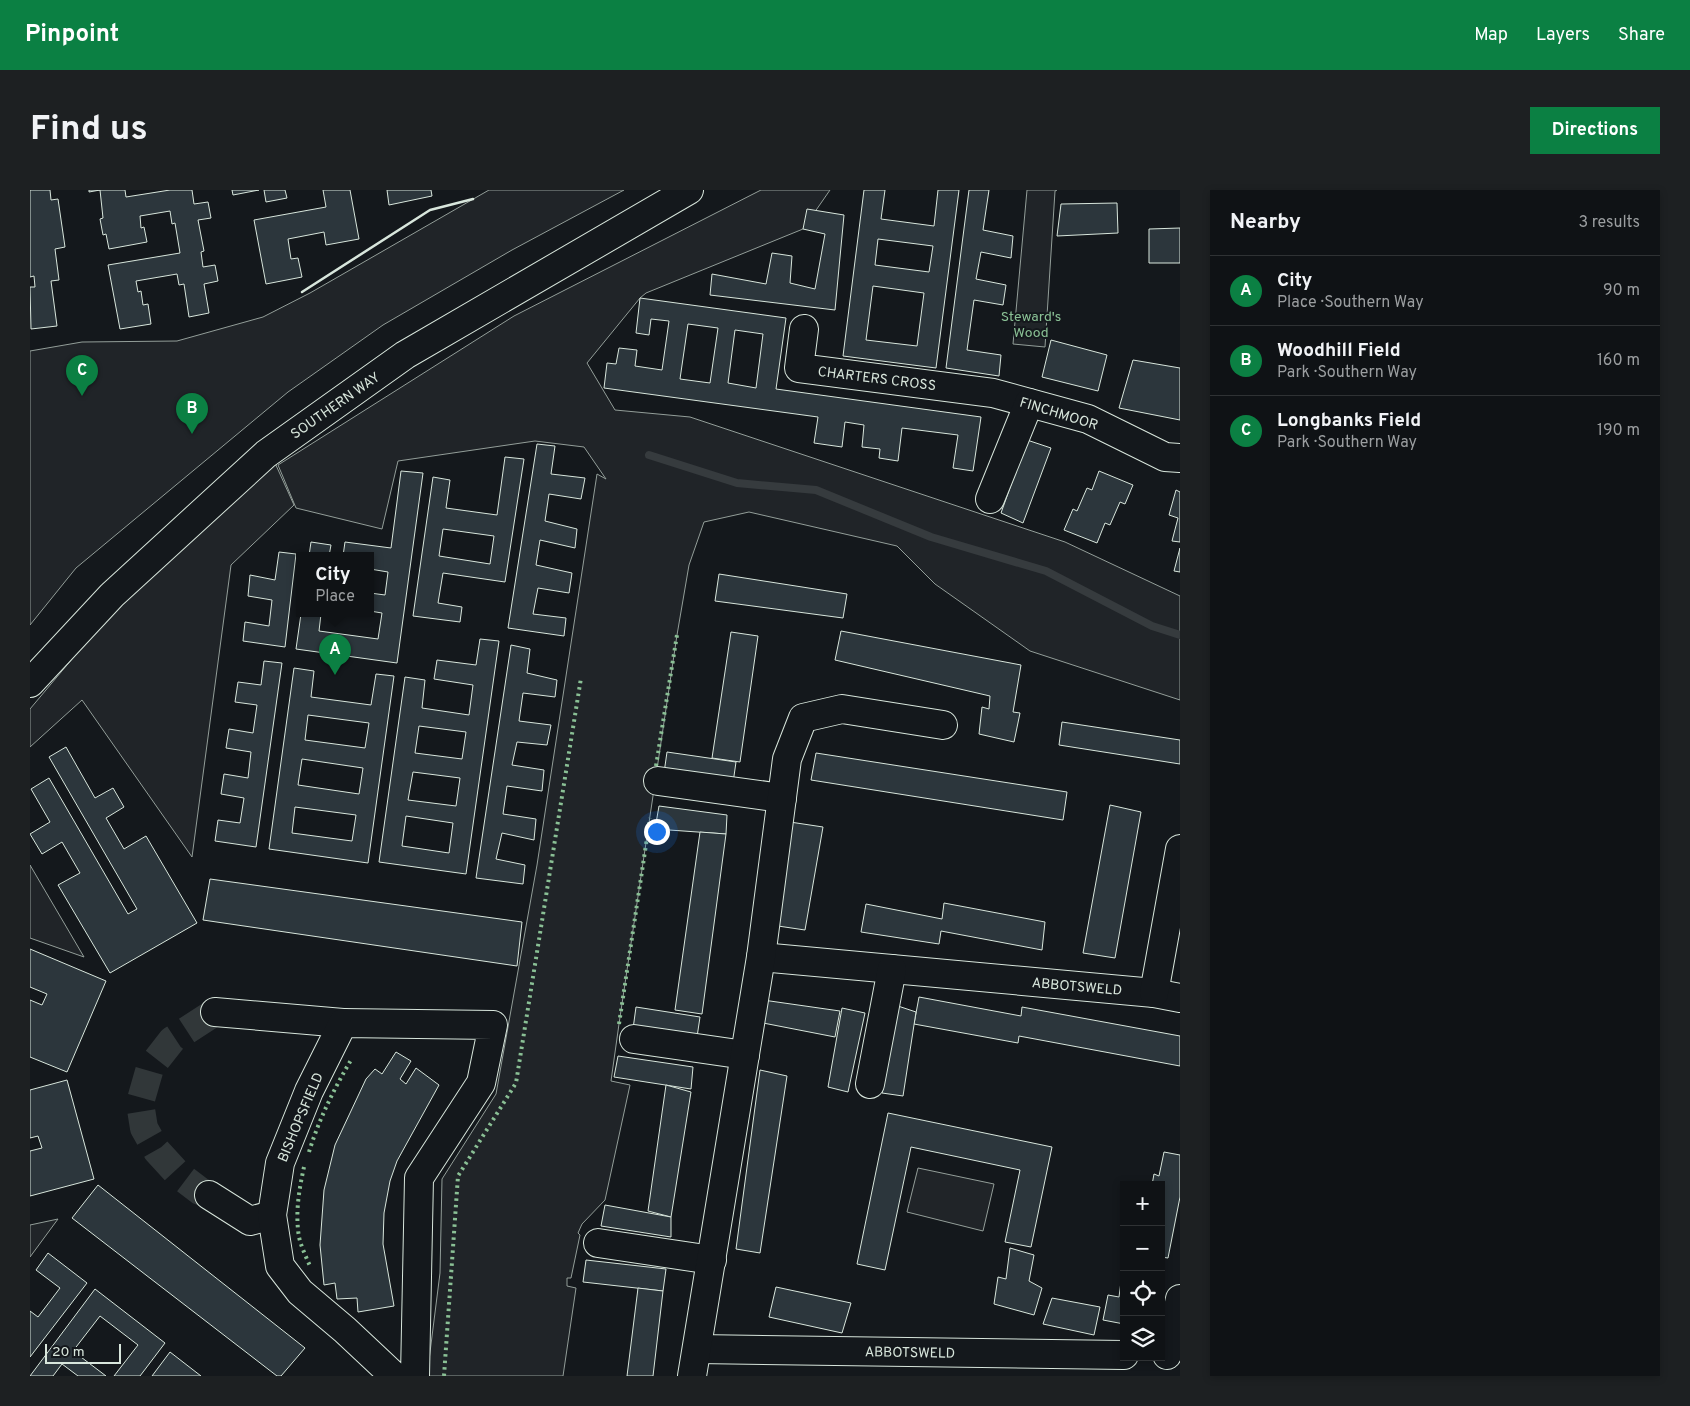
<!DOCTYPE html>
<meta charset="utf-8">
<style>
:root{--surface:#0f1215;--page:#1d2022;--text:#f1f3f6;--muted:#9b9ea0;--line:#2f3234;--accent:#0b8043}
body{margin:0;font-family:Overpass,sans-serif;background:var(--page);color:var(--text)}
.controls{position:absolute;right:15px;bottom:15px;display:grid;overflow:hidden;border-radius:0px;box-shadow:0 2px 8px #0003}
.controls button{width:45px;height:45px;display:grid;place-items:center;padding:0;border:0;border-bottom:1px solid var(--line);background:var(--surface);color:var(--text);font:25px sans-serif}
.scale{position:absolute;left:15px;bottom:12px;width:76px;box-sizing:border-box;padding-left:5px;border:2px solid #d8e6dc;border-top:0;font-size:14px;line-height:18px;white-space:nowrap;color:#d8e6dc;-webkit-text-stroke:4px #14181c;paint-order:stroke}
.you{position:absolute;left:626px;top:641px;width:18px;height:18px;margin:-12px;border:4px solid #fff;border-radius:50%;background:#1a73e8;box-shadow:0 0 0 8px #1a73e833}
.badge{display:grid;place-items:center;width:32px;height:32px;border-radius:50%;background:var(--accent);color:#fff;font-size:16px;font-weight:700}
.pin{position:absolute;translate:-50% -41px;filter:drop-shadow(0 1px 2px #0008)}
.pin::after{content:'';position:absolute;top:26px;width:18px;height:15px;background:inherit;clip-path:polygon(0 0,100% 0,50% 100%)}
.popup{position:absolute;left:266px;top:362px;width:78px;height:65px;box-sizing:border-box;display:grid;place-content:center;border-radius:0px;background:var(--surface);filter:drop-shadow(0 1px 4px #0005);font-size:16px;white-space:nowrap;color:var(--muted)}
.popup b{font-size:19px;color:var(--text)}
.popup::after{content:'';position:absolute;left:50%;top:100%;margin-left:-10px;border:10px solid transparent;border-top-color:var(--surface)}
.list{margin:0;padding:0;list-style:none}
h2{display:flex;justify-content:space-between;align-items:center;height:65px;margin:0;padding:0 20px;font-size:21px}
h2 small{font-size:16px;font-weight:400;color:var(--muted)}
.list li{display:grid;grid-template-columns:32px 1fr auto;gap:15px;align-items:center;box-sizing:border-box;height:70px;padding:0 20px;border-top:1px solid var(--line)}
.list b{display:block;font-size:19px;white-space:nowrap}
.list p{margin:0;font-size:16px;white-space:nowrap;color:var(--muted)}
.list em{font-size:16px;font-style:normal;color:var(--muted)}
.icon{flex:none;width:28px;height:28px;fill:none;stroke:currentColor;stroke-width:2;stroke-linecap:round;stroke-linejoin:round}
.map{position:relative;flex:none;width:1150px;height:1186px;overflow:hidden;border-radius:0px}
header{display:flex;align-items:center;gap:30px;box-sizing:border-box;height:70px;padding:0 25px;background:var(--accent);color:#fff}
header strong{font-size:24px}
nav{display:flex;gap:28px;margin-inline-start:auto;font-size:18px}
.intro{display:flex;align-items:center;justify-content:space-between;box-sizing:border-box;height:120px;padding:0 30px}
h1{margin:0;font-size:35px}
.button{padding:12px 22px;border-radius:0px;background:var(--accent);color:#fff;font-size:18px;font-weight:700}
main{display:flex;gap:30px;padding:0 30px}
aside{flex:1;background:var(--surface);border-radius:0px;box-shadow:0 2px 8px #0003}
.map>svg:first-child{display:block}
.green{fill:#202428;stroke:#939e99}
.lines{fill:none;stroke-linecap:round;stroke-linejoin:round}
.stream{stroke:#363b3e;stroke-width:8}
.building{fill:#2c363c;stroke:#d8e6dc;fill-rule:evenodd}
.minor-tunnel{stroke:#313739;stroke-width:28;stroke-dasharray:28 14;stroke-linecap:butt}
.minor-casing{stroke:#d8e6dc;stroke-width:30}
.major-casing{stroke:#d8e6dc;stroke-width:30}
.minor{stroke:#14181c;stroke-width:28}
.major{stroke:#14181c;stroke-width:28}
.hedge{stroke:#8ac095;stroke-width:4;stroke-dasharray:2.5 4;stroke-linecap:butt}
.wall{stroke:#d8e6dc;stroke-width:2.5}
.labels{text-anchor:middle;stroke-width:4;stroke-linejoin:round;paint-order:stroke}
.park-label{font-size:14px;fill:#8ac095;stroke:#14181c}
.street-label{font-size:14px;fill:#d8e6dc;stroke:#14181c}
</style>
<header>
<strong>Pinpoint</strong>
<nav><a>Map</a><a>Layers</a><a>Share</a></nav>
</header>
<div class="intro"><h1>Find us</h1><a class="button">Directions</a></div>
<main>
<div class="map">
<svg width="1150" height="1186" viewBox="0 0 1150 1186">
<rect width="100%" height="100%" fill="#14181c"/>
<g class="green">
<polygon points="459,0 594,0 482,60 353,135 258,202 46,378 0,435 0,161 52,152 147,151 233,127 280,103"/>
<polygon points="731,0 800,0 773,39 616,103 610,108 557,173 585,220 660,227 1035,352 1150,406 1150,510 1000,461 905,394 867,356 719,322 674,332 659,375 647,445 589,834 581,891 600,895 575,1010 552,1034 548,1043 550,1045 541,1088 537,1088 537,1096 546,1098 533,1186 397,1186 410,1083 412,989 466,904 507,675 567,284 576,289 554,257 505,251 368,271 352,339 266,318 248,275 484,126"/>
<polygon points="997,0 1027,0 1025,1 1015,157 983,154"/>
<polygon points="245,273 264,315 201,375 162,667 52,510 0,557 0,519 84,419"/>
<polygon points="0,675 54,767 0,748"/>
<polygon points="888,978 964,994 953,1041 877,1022"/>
<polygon points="28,1029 0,1067 0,1035"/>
</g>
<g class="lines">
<polyline class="stream" points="619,265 707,293 786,300 901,347 1016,381 1122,436 1150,445"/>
</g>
<g class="building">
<polygon points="0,0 20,0 21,10 28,9 35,57 25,59 29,90 21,91 27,136 1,139 0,97 5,97 4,86 0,87"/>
<polygon points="59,0 95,0 96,7 140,0 162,0 164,14 178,12 181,28 168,30 174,61 171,62 173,77 185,75 188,91 174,94 179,123 159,127 154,94 149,95 147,84 106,91 108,102 111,101 113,115 118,114 121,134 90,139 78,75 150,63 145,33 142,34 140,21 110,26 111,38 114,37 117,52 79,59 76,44 73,45 70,29 73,28 70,0 59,2"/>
<polygon points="202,0 229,0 203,5"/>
<polygon points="234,0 255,0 257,8 236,12"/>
<polygon points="293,0 320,0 329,49 296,55 294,42 258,49 261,69 268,68 272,87 236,94 224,30 296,17"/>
<polygon points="357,0 401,0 402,6 359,15"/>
<path d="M834 0H855L851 29 904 36 908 0H929L906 178 813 166ZM848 49 903 56 899 82 845 75ZM843 96 894 103 887 156 836 150Z"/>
<polygon points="939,0 959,0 953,40 983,46 981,68 951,62 946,89 976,95 973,115 944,110 937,160 971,165 969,186 916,178"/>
<polygon points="1087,13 1088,43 1027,46 1031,14"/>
<polygon points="777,19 814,25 805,120 680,105 682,84 736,94 742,63 762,66 760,93 785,99 795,44 773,39"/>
<polygon points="1150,38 1150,73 1119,73 1119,39"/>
<path d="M610 108 756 128 746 199 951 227 943 281 923 278 928 245 872 238 868 271 849 268 850 259 832 257 834 235 815 232 812 257 784 253 788 227 574 198 577 173 586 174 589 158 607 160 605 176 632 180 639 131 621 129 619 145 606 143ZM658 134 688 138 680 193 650 189ZM705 140 733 144 726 198 698 193Z"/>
<polygon points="1021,150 1077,165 1068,201 1012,187"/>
<polygon points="1103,170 1150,178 1150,230 1089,218"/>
<polygon points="997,250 1021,258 993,333 971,323"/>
<polygon points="507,254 525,256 521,284 555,288 551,309 519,304 515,331 547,339 545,358 510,350 506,375 542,383 539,403 508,398 503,424 536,428 534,446 478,438"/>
<path d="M475 267 494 269 475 392 413 383 408 413 432 417 430 432 383 426 403 287 420 290 416 318 467 325ZM413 339 464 346 460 374 409 366Z"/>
<polygon points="371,281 393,283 367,473 266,459 271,424 291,424 289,441 348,449 352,423 340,421 340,403 355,405 358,382 340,379 340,366 313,366 315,352 361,358"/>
<polygon points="1069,281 1103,295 1095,314 1090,312 1080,335 1075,333 1067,353 1034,340 1043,319 1047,321 1057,298 1062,300"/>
<polygon points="1146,300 1150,302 1150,352 1142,351 1148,328 1139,325"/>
<polygon points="281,352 301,355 299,366 279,366"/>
<polygon points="1150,358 1150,382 1144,381"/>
<polygon points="249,362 266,364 255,457 213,451 215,432 239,436 242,410 218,406 220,385 245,390"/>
<polygon points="689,384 817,404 813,428 685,411"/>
<polygon points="811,441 991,475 983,522 990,523 984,552 949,544 952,517 959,519 960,506 805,470"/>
<polygon points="701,442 728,446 710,572 682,568"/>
<path d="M450 449 469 451 436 684 349 672 375 487 395 490 392 518 439 525 443 495 404 489 407 470 446 475ZM389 536 436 542 432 569 385 563ZM383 582 430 588 426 616 378 610ZM376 626 423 633 419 663 372 656Z"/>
<polygon points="481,455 500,459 497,483 527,490 525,507 493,503 489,531 521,535 517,555 487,552 482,575 514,580 512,601 477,596 473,624 506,629 504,650 472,643 466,669 495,675 493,694 446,688"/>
<polygon points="234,471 252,473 226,657 185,651 188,630 210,633 214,608 191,604 194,584 218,588 221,562 196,558 199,539 223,543 227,515 205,512 208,492 231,495"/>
<path d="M264 478 284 481 281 507 341 515 346 484 364 486 338 673 239 659ZM278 525 339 533 335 558 275 550ZM272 569 333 578 329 604 268 595ZM265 617 326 625 322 651 262 643Z"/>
<polygon points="1032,532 1150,550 1150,574 1029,555"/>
<polygon points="36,557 65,608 83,598 94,617 76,628 94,659 116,646 167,733 80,783 28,695 50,683 32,652 12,664 0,644 20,632 1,599 19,588 98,724 107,719 19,567"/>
<polygon points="637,562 706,572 703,593 634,583"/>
<polygon points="786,563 1037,602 1033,630 781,590"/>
<polygon points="1080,615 1111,622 1085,768 1053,763"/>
<polygon points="629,616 697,625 696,644 625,639"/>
<polygon points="760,632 793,637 775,740 748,736"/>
<polygon points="670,642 696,644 672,824 645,820"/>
<polygon points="180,689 492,732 487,776 173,730"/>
<polygon points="914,713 1015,732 1012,760 911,741 909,754 831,742 836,714 912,729"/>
<polygon points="0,759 76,791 37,882 0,867 0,810 12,815 17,804 0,797"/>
<polygon points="889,807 991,826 992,817 1150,846 1150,876 989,846 988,853 884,834"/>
<polygon points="733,810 810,821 805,847 728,832"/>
<polygon points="868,816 886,822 873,906 852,903"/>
<polygon points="606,817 670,827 667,847 603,839"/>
<polygon points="812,818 835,823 818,902 798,897"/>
<polygon points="366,862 381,871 370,889 376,894 386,878 409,895 367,971 360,991 354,1023 353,1054 364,1116 328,1122 327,1108 307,1109 305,1093 294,1095 290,1055 294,1000 305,955 336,889 345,879 352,884"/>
<polygon points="588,866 663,877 661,899 584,887"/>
<polygon points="730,880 757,886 730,1063 706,1059"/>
<polygon points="37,890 64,989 0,1006 0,961 12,958 8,946 0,948 0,900"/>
<polygon points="636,895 661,902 641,1027 618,1021"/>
<polygon points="858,923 1022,957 1001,1057 975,1052 990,980 881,957 855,1080 827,1074"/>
<polygon points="1134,962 1150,965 1150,1007 1138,1068 1131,1067 1131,995 1122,995 1124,984 1129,986"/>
<polygon points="68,995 275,1158 251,1186 247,1186 42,1028"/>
<polygon points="575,1015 641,1027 641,1047 571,1036"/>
<polygon points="980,1058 1004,1065 999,1091 1012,1098 1004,1125 964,1114 968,1087 976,1089"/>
<polygon points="18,1063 57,1093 0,1167 0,1121 8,1127 30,1098 6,1080"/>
<polygon points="556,1070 636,1079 633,1101 553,1092"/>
<polygon points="1093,1076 1094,1076 1094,1134 1073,1130 1078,1105 1089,1107"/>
<polygon points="746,1097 821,1113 812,1143 739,1127"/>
<polygon points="608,1098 633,1101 623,1186 597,1186"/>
<polygon points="65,1099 135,1153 110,1186 84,1186 108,1155 70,1126 43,1161 76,1186 48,1186 32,1174 23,1186 0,1186"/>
<polygon points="1022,1108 1070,1117 1064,1145 1013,1134"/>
<polygon points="140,1162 171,1186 122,1186"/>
</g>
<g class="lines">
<polyline class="minor-tunnel" points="179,1005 170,1001 149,985 127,961 114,938 110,913 120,878 142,850 185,822"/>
<g class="minor-casing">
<g id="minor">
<polyline points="774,139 769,178 963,203 1058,229 1135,267 1150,268"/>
<polyline points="960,309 999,213"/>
<polyline points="628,591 752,608"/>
<polyline points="731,767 1124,803 1150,808"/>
<polyline points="1124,803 1150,659"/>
<polyline points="185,822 313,833"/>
<polyline points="604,849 715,865"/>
<polyline points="840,894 862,779"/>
<polyline points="179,1005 220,1031 242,1025"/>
<polyline points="568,1053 682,1070"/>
<polyline points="667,1159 1094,1165"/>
<polyline points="1137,1165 1150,1109"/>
<polyline points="364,1186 315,1140 270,1102 250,1076 242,1025 250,973 279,901 313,833 463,835 451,893 389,988 385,1186"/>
<polyline points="662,1186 731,767 757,569 773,528 812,519 913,535"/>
</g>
</g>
<g class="major-casing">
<polyline id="major" points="0,493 82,405 236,264 375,165 659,0"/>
</g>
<use href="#minor" class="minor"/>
<use href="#major" class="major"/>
<g class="hedge">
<polyline points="626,576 647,445"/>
<polyline points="589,834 620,628"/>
<path d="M279 962C289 929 304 899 321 870"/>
<path d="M274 977C269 1000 265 1023 269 1047 271 1056 276 1067 280 1076"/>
<polyline points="414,1186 428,986 486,893 551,488"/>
</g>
<polyline class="wall" points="272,102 400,20 443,9"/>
</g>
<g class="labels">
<g class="park-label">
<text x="1001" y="131">Steward's<tspan x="1001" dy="16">Wood</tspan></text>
</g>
<g class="street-label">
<text transform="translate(847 188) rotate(7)" y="5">CHARTERS CROSS</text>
<text transform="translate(305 215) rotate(-35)" y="5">SOUTHERN WAY</text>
<text transform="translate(1029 223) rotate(17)" y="5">FINCHMOOR</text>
<text transform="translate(1047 796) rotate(5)" y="5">ABBOTSWELD</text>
<text transform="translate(270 927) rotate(-67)" y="5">BISHOPSFIELD</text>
<text transform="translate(880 1162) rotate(1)" y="5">ABBOTSWELD</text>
</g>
</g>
</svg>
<div class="controls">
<button>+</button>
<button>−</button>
<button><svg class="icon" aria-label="locate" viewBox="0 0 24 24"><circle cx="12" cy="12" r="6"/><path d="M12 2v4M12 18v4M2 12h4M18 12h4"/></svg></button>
<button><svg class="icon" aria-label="layers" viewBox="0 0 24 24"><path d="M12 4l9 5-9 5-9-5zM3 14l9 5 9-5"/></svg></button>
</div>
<div class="scale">20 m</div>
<div class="you"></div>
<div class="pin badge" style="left:305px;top:485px">A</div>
<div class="popup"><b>City</b>Place</div>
<div class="pin badge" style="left:162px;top:244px">B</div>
<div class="pin badge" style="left:52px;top:206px">C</div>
</div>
<aside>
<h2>Nearby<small>3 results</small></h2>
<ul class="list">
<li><span class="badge">A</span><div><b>City</b><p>Place · Southern Way</p></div><em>90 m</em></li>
<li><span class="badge">B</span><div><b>Woodhill Field</b><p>Park · Southern Way</p></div><em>160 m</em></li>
<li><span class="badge">C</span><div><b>Longbanks Field</b><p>Park · Southern Way</p></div><em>190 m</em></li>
</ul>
</aside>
</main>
